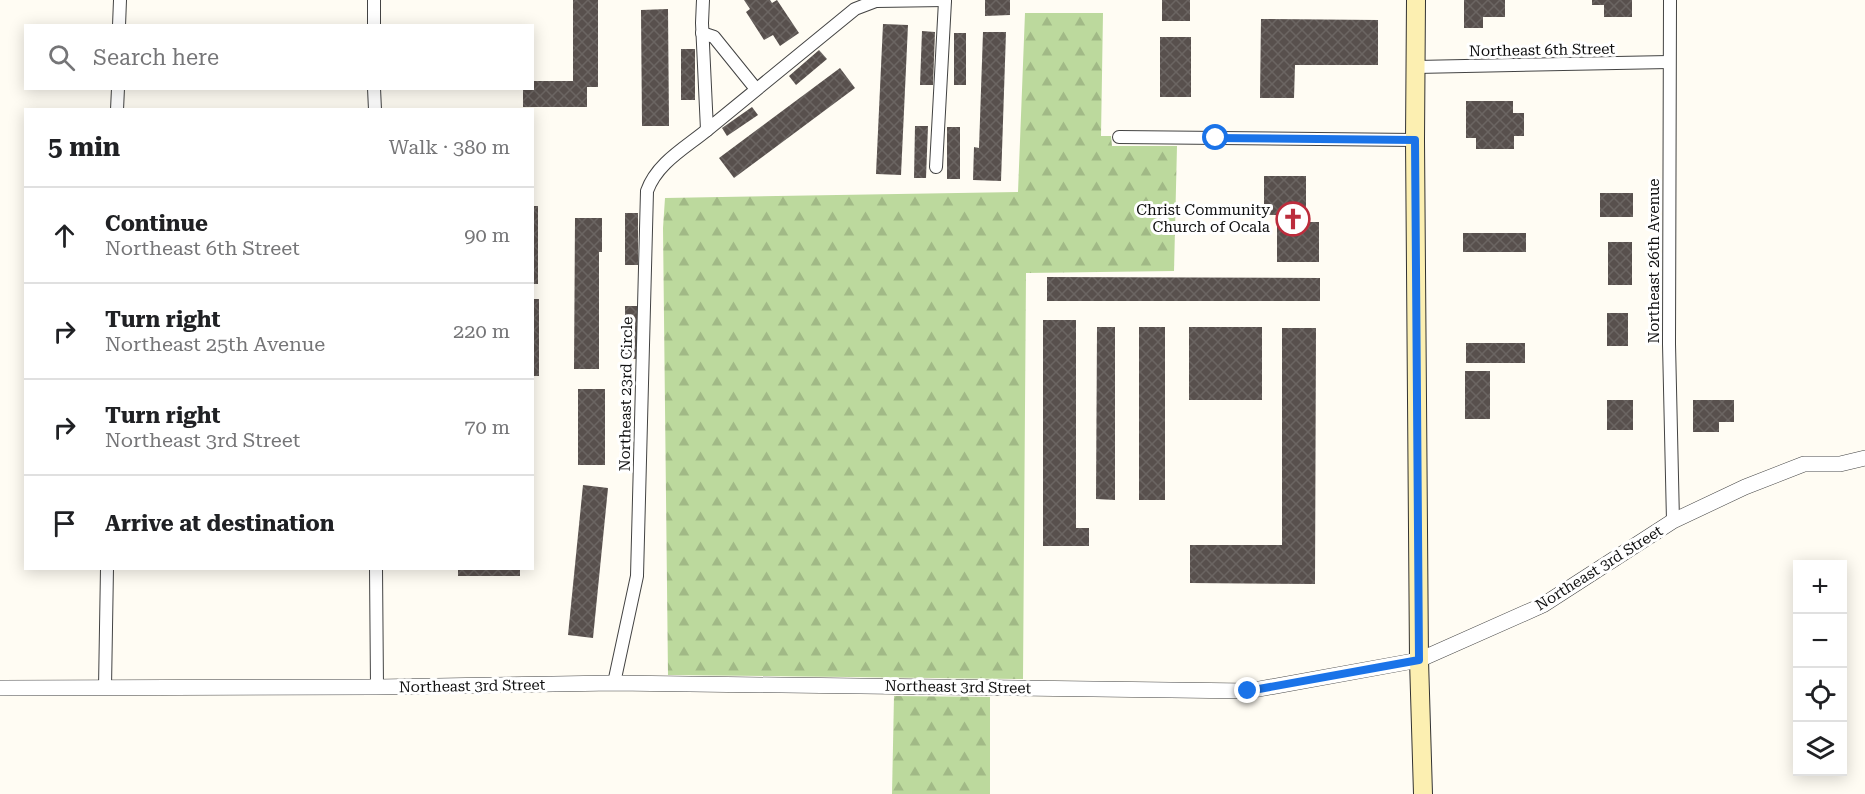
<!DOCTYPE html>
<meta charset="utf-8">
<style>
:root{--surface:#fff;--page:#f2f2f2;--text:#202124;--muted:#757577;--line:#e0e0e0}
body{margin:0;font-family:"Roboto Serif",serif;background:var(--page);color:var(--text)}
.controls{position:absolute;right:18px;bottom:18px;display:grid;overflow:hidden;border-radius:0px;box-shadow:0 3px 15px #0003}
.controls button{width:54px;height:54px;display:grid;place-items:center;padding:0;border:0;border-bottom:2px solid var(--line);background:var(--surface);color:var(--text);font:30px sans-serif}
.stop{position:absolute;width:18px;height:18px;margin:-14px;border:4px solid #1a73e8;border-radius:50%;background:#fff}
.stop.end{background:#1a73e8;border-color:#fff;box-shadow:0 2px 6px #0008}
.list{margin:0;padding:0;list-style:none}
h2{display:flex;justify-content:space-between;align-items:center;height:78px;margin:0;padding:0 24px;font-size:26px}
h2 small{font-size:20px;font-weight:400;color:var(--muted)}
.list li{display:grid;grid-template-columns:39px 1fr auto;gap:18px;align-items:center;box-sizing:border-box;height:96px;padding:0 24px;border-top:2px solid var(--line)}
.list b{display:block;font-size:22px;white-space:nowrap}
.list p{margin:0;font-size:20px;white-space:nowrap;color:var(--muted)}
.list em{font-size:20px;font-style:normal;color:var(--muted)}
.icon{flex:none;width:33px;height:33px;fill:none;stroke:currentColor;stroke-width:2;stroke-linecap:round;stroke-linejoin:round}
.map{position:relative;flex:none;width:1865px;height:794px;overflow:hidden}
.search{position:absolute;background:var(--surface);box-shadow:0 3px 15px #0003;left:24px;top:24px;width:510px;height:66px;display:flex;align-items:center;gap:15px;box-sizing:border-box;padding:0 21px;border-radius:0px;color:var(--muted);font-size:22px}
.panel{position:absolute;background:var(--surface);box-shadow:0 3px 15px #0003;left:24px;top:108px;width:510px;height:462px;border-radius:0px}
.map>svg:first-child{display:block}
.forest{fill:url(#forest-firs)}
.building{fill:url(#building-cross-hatch)}
.lines{fill:none;stroke-linecap:round;stroke-linejoin:round}
.minor-casing{stroke:#434343;stroke-width:14}
.tertiary-casing{stroke:#434343;stroke-width:16}
.secondary-casing{stroke:#323232;stroke-width:20}
.minor{stroke:#fff;stroke-width:12}
.tertiary{stroke:#fff;stroke-width:15}
.secondary{stroke:#fcefb1;stroke-width:18}
.route{stroke:#1a73e8;stroke-width:8}
.labels{text-anchor:middle;stroke-width:6;stroke-linejoin:round;paint-order:stroke}
.street-label{font-size:15px;fill:#101010;stroke:#fff}
.poi-label{font-size:15px;fill:#101010;stroke:#fff;text-anchor:end}
</style>
<div class="map">
<svg width="1865" height="794" viewBox="0 0 1865 794">
<defs>
<pattern id="forest-firs" width="22" height="20" patternUnits="userSpaceOnUse" patternTransform="scale(1.5)"><rect width="22" height="20" fill="#bcd99d"/><path d="M5 1l3.5 6h-7zM16 11l3.5 6h-7z" fill="#a1b986"/></pattern>
<pattern id="building-cross-hatch" width="8" height="8" patternUnits="userSpaceOnUse" patternTransform="scale(1.5)"><rect width="8" height="8" fill="#58504d"/><path d="M0 0l8 8M0 8l8-8" fill="none" stroke="#6b6562"/></pattern>
</defs>
<rect width="100%" height="100%" fill="#fffcf3"/>
<g class="forest">
<polygon points="1025,13 1103,13 1101,136 1111,136 1112,146 1177,146 1174,271 1026,273 1023,679 668,675 663,228 665,198 1018,192"/>
<polygon points="894,696 990,697 990,794 892,794"/>
</g>
<g class="building">
<polygon points="573,0 598,0 598,87 587,87 587,107 523,107 523,88 532,88 532,81 573,81"/>
<polygon points="744,0 770,0 772,3 777,0 799,33 780,46 773,35 764,40 746,12 750,9"/>
<polygon points="985,0 1010,0 1010,15 985,16"/>
<rect x="1162" y="0" width="28" height="21"/>
<polygon points="1464,0 1505,0 1505,17 1483,17 1483,28 1464,28"/>
<polygon points="1592,0 1632,0 1632,17 1604,17 1604,5 1592,5"/>
<polygon points="668,9 669,126 642,126 641,10"/>
<polygon points="1261,19 1378,20 1378,65 1295,65 1294,98 1260,98"/>
<polygon points="883,24 908,25 901,175 876,174"/>
<polygon points="922,31 935,32 933,85 920,85"/>
<polygon points="983,32 1006,32 1001,181 973,180 974,147 979,148"/>
<rect x="954" y="33" width="12" height="52"/>
<rect x="1160" y="37" width="31" height="60"/>
<rect x="681" y="49" width="14" height="51"/>
<polygon points="819,50 827,59 796,85 789,76"/>
<polygon points="840,68 855,88 734,178 719,158"/>
<polygon points="1466,101 1513,101 1513,113 1524,113 1524,136 1514,136 1514,149 1476,149 1476,138 1466,138"/>
<polygon points="752,107 758,115 727,136 722,128"/>
<polygon points="915,126 928,126 926,178 914,178"/>
<rect x="947" y="127" width="13" height="52"/>
<polygon points="1264,176 1306,176 1306,222 1319,222 1319,262 1277,262 1277,215 1264,215"/>
<rect x="1600" y="193" width="33" height="24"/>
<rect x="532" y="206" width="6" height="78"/>
<rect x="625" y="213" width="13" height="52"/>
<polygon points="575,218 602,218 602,252 599,252 599,369 574,369"/>
<rect x="1463" y="233" width="63" height="19"/>
<rect x="1608" y="242" width="24" height="43"/>
<polygon points="1047,277 1320,278 1320,301 1047,301"/>
<rect x="532" y="299" width="7" height="77"/>
<rect x="625" y="306" width="13" height="53"/>
<rect x="1607" y="313" width="21" height="33"/>
<polygon points="1043,320 1076,320 1076,528 1089,528 1089,546 1043,546"/>
<polygon points="1097,327 1115,327 1115,500 1096,499"/>
<rect x="1139" y="327" width="26" height="173"/>
<rect x="1189" y="327" width="73" height="73"/>
<polygon points="1282,328 1316,328 1315,584 1190,583 1190,545 1282,545"/>
<rect x="1466" y="343" width="59" height="20"/>
<rect x="1465" y="371" width="25" height="48"/>
<rect x="578" y="389" width="27" height="76"/>
<rect x="1607" y="400" width="26" height="30"/>
<polygon points="1693,400 1734,400 1734,422 1719,422 1719,432 1693,432"/>
<polygon points="583,485 608,488 593,638 568,635"/>
<rect x="458" y="568" width="62" height="8"/>
</g>
<g class="lines">
<g class="minor-casing">
<g id="minor">
<polyline points="374,0 374,26"/>
<polyline points="703,0 702,23 707,130 855,9 876,1 945,0"/>
<polyline points="1670,0 1669,344 1673,521"/>
<polyline points="119,26 120,0"/>
<polyline points="702,33 714,37 756,89"/>
<polyline points="1416,67 1669,62"/>
<polyline points="374,88 375,110"/>
<polyline points="117,110 118,88"/>
<polyline points="1119,137 1415,140"/>
<polyline points="936,167 945,1"/>
<polyline points="376,568 377,687"/>
<path d="M614 683 637 576 647 191C657 163 685 148 707 130"/>
<polyline points="105,687 107,568"/>
</g>
</g>
<g class="tertiary-casing">
<polyline id="tertiary" points="0,688 377,687 614,683 1248,691 1419,660 1543,605 1673,521 1745,487 1804,464 1840,464 1865,458"/>
</g>
<g class="secondary-casing">
<polyline id="secondary" points="1416,0 1415,140 1419,660 1423,794"/>
</g>
<use href="#minor" class="minor"/>
<use href="#tertiary" class="tertiary"/>
<use href="#secondary" class="secondary"/>
</g>
<g class="lines">
<polyline class="route" points="1216,138 1415,140 1419,660 1248,691"/>
</g>
<defs>
<g id="church-ring" transform="scale(1.725)"><circle r="9.5" fill="#fff" stroke="#bc2c3c" stroke-width="1.5"/><path d="M-1.2-6h2.4v3.5h3.3v2.4h-3.3V6h-2.4V-.1h-3.3v-2.4h3.3Z" fill="#bc2c3c"/></g>
</defs>
<g fill-rule="evenodd">
<use href="#church-ring" x="1293" y="219"/>
</g>
<g class="labels">
<g class="street-label">
<text transform="translate(1542 50) rotate(-1)" y="5">Northeast 6th Street</text>
<text transform="translate(1654 261) rotate(-90)" y="5">Northeast 26th Avenue</text>
<text transform="translate(626 394) rotate(-89)" y="5">Northeast 23rd Circle</text>
<text transform="translate(1599 568) rotate(-32)" y="5">Northeast 3rd Street</text>
<text transform="translate(472 686) rotate(-1)" y="5">Northeast 3rd Street</text>
<text transform="translate(958 687) rotate(1)" y="5">Northeast 3rd Street</text>
</g>
<g class="poi-label">
<text x="1270" y="215">Christ Community<tspan x="1270" dy="17">Church of Ocala</tspan></text>
</g>
</g>
</svg>
<div class="controls">
<button>+</button>
<button>−</button>
<button><svg class="icon" aria-label="locate" viewBox="0 0 24 24"><circle cx="12" cy="12" r="6"/><path d="M12 2v4M12 18v4M2 12h4M18 12h4"/></svg></button>
<button><svg class="icon" aria-label="layers" viewBox="0 0 24 24"><path d="M12 4l9 5-9 5-9-5zM3 14l9 5 9-5"/></svg></button>
</div>
<div class="stop" style="left:1216px;top:138px"></div>
<div class="stop end" style="left:1248px;top:691px"></div>
<div class="search"><svg class="icon" aria-label="search" viewBox="0 0 24 24"><circle cx="10" cy="10" r="6"/><path d="M15 15l6 6"/></svg>Search here</div>
<section class="panel">
<h2>5 min<small>Walk · 380 m</small></h2>
<ul class="list">
<li><svg class="icon" aria-label="ahead" viewBox="0 0 24 24"><path d="M12 20V5M6 11l6-6 6 6"/></svg><div><b>Continue</b><p>Northeast 6th Street</p></div><em>90 m</em></li>
<li><svg class="icon" aria-label="right" viewBox="0 0 24 24"><path d="M7 20v-9h11M14 6l5 5-5 5"/></svg><div><b>Turn right</b><p>Northeast 25th Avenue</p></div><em>220 m</em></li>
<li><svg class="icon" aria-label="right" viewBox="0 0 24 24"><path d="M7 20v-9h11M14 6l5 5-5 5"/></svg><div><b>Turn right</b><p>Northeast 3rd Street</p></div><em>70 m</em></li>
<li><svg class="icon" aria-label="arrive" viewBox="0 0 24 24"><path d="M6 21V4h12l-3 4 3 4H6"/></svg><div><b>Arrive at destination</b></div></li>
</ul>
</section>
</div>
